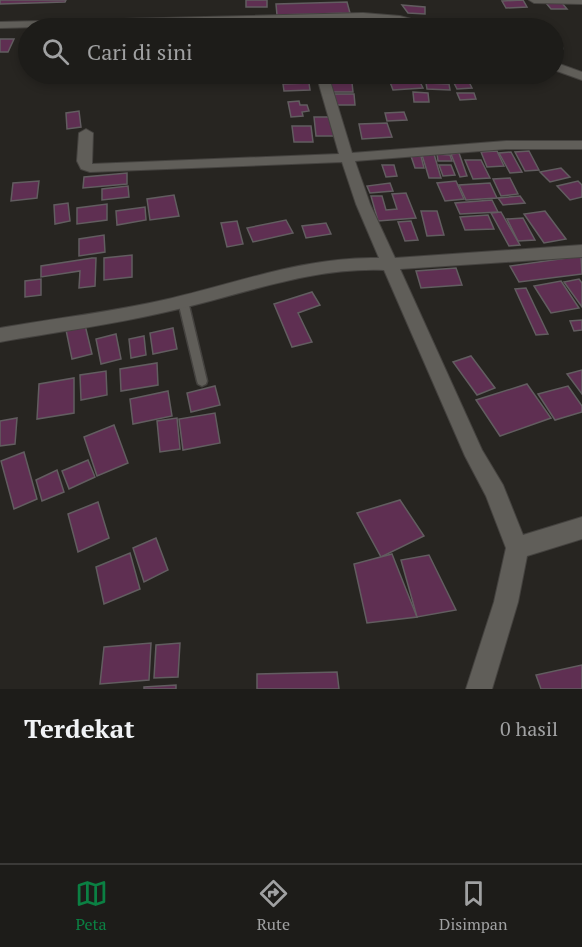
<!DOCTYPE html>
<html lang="id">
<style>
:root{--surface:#1d1c19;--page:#2a2926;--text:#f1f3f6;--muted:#a0a1a2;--line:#3b3a38;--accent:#0b8043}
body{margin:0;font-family:"PT Serif",serif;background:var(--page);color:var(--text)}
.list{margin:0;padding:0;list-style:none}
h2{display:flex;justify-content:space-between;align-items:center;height:78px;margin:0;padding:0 24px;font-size:26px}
h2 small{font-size:20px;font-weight:400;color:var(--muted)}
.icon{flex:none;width:33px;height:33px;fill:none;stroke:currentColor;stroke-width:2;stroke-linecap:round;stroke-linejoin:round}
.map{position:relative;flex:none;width:582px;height:689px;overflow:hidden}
.search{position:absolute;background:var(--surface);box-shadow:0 3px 9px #0003;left:18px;right:18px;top:18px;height:66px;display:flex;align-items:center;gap:15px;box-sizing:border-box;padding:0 21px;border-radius:33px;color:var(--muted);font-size:22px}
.sheet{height:174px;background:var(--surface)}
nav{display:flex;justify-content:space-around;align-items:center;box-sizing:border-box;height:84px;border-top:2px solid var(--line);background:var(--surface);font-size:16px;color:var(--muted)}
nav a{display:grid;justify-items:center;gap:3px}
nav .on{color:var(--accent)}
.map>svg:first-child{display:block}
.building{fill:#5f2f52;stroke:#625d60;stroke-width:1.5}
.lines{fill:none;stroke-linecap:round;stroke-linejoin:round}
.lane-casing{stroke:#44423f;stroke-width:3}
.street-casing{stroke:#44423f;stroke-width:2}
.lane{fill:#605e59;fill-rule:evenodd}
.street{fill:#605e59;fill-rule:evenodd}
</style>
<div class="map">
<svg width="582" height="689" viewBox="0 0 582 689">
<rect width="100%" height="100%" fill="#272521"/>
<g class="building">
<polygon points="0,0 66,0 65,2 0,4"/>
<rect x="246" y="0" width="21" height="7"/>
<polygon points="523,0 527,7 506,8 502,1"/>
<polygon points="347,2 350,13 277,15 276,4"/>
<polygon points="546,3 562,3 567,9 551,9"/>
<polygon points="402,5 425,7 425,14 408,13"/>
<polygon points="554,36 559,36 563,49 554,49"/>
<polygon points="0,39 14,39 8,52 0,52"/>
<polygon points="419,80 423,88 393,90 390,82"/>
<polygon points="468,80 472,88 457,89 453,81"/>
<polygon points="309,83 310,90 284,91 283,84"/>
<polygon points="329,83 352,83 353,92 330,92"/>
<polygon points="426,83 449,84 450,90 427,89"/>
<polygon points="413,92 428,93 429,102 414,102"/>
<polygon points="457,93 474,93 476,99 460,100"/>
<polygon points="334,94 354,94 355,105 334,105"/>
<polygon points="299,101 300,105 307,105 309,111 302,112 303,116 291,117 288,102"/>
<polygon points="79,111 81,127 67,129 66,113"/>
<polygon points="404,112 407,120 387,121 385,113"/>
<polygon points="314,117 331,117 334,136 316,136"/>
<polygon points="387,123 392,137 362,139 359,124"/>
<polygon points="292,126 311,126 313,142 294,142"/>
<polygon points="497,151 504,166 487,167 481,152"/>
<polygon points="529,151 539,170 525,171 515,152"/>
<polygon points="511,152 522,172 510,173 499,153"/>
<polygon points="459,153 467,176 460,177 451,154"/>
<polygon points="434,154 441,178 429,178 422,155"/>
<polygon points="437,154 450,155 452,161 438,161"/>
<polygon points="411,156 421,156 424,168 415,168"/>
<polygon points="465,160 481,160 490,178 473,179"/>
<polygon points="382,165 394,165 397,176 386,177"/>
<polygon points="439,165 451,165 455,175 443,176"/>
<polygon points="561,168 570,177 550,182 540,172"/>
<polygon points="127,173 127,184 83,188 84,177"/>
<polygon points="510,178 518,194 501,196 493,179"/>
<polygon points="39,181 37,198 11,201 13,183"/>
<polygon points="456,181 464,199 445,201 437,183"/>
<polygon points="578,181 582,185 582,197 570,200 557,186"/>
<polygon points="390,183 393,191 370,193 367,186"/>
<polygon points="490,183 497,198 466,200 459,185"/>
<polygon points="128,186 129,197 102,200 102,189"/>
<polygon points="406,193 416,218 378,221 371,196 382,196 386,210 397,209 392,194"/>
<polygon points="174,195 179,216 150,220 147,199"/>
<polygon points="520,196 525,203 503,205 498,198"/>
<polygon points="492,200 498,212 460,214 455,203"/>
<polygon points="68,203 70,221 55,224 54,205"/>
<polygon points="107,204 107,220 77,224 77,208"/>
<polygon points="145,207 146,220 117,225 116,211"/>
<polygon points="421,211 437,211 444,235 427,236"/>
<polygon points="545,211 566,239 544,243 524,214"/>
<polygon points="501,212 520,245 509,246 491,213"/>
<polygon points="488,215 494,229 465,230 460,217"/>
<polygon points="523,218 535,240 518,241 507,219"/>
<polygon points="286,220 293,233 253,242 247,228"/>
<polygon points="237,221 243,244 227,247 221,223"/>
<polygon points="411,221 418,240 405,241 398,222"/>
<polygon points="326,223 331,234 306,238 302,226"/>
<polygon points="104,235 105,252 79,256 79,239"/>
<polygon points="132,255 132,277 104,280 104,258"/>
<polygon points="581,256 582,274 519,282 510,266"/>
<polygon points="92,258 96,258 95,286 79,288 80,271 41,277 41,266"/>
<polygon points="456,268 462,285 421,288 416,271"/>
<polygon points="41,279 41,295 25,297 25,281"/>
<polygon points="579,279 582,283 582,307 564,282"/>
<polygon points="561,281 579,308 551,313 534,286"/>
<polygon points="526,288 548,334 536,335 515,289"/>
<polygon points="312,292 320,305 298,313 312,342 292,347 274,304"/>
<polygon points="582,320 582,330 574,331 570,321"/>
<polygon points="85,325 92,354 72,359 66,330"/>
<polygon points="173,328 177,349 153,354 150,333"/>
<polygon points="116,334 121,359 101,364 96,339"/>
<polygon points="144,336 146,355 131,358 129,339"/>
<polygon points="471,356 495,388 477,395 453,362"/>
<polygon points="157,363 158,385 121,391 120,369"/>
<polygon points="582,370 582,394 567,374"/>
<polygon points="106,371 107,395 81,400 80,375"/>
<polygon points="74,378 74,413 37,419 39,384"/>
<polygon points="527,384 551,418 500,436 476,400"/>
<polygon points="215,386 220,405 191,412 187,393"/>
<polygon points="568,386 582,406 582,412 555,420 538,394"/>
<polygon points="168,391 172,416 133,424 130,399"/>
<polygon points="215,413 220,443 183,450 179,419"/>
<polygon points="17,418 15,444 0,446 0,421"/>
<polygon points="177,418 180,449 160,452 157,421"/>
<polygon points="114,425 128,463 97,476 84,437"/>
<polygon points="24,452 37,499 14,509 1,461"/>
<polygon points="88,460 95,477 69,489 62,471"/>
<polygon points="57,470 64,492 42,501 36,480"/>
<polygon points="400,500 424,536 381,557 357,513"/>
<polygon points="98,502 109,538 78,552 68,514"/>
<polygon points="156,538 168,570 144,582 133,548"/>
<polygon points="130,553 140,589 104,604 96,567"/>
<polygon points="392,554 417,617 367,623 354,564"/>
<polygon points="429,555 456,610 417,617 401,560"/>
<polygon points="151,643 149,680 100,684 104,647"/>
<polygon points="180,643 178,677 154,678 156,645"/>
<polygon points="582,665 582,689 541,689 536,675"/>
<polygon points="337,672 339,689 257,689 257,674"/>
<polygon points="176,685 176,689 144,689 144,687"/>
</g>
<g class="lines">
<g class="lane-casing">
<polygon id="lane" points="183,297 188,301 207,381 206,384 202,386 198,384 197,381 178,301"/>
</g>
<g class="street-casing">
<g id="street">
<polygon points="529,0 582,0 582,4 534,3"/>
<polygon points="363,13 400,16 444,28 427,28 400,22 363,19 0,28 0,22"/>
<polygon points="554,62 582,72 582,80 554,70"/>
<path d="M316 74H328L352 153 506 141H582V149H506L355 161 370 204 395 258 582 245V257L400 269 482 450 503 485 523 535 582 517V539L527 556 518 602 492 689H466L494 602 506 548 486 496 465 456 384 270C309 267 239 296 166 312 111 325 55 332 0 342V328C56 318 113 312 168 299 237 283 307 256 379 258L356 204 342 162 90 172 81 169 77 161 79 133 86 129 93 133 92 164 339 154Z"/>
</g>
</g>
<use href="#lane" class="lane"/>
<use href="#street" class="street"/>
</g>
</svg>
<div class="search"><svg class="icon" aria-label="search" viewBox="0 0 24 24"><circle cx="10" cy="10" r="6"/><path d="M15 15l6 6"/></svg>Cari di sini</div>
</div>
<section class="sheet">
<h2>Terdekat<small>0 hasil</small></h2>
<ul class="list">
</ul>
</section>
<nav>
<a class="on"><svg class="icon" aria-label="map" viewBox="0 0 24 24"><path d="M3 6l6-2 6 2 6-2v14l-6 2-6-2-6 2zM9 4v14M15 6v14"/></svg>Peta</a>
<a><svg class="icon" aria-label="directions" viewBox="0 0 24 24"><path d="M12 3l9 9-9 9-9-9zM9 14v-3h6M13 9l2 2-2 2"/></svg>Rute</a>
<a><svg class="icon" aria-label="saved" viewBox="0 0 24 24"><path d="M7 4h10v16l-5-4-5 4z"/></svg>Disimpan</a>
</nav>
